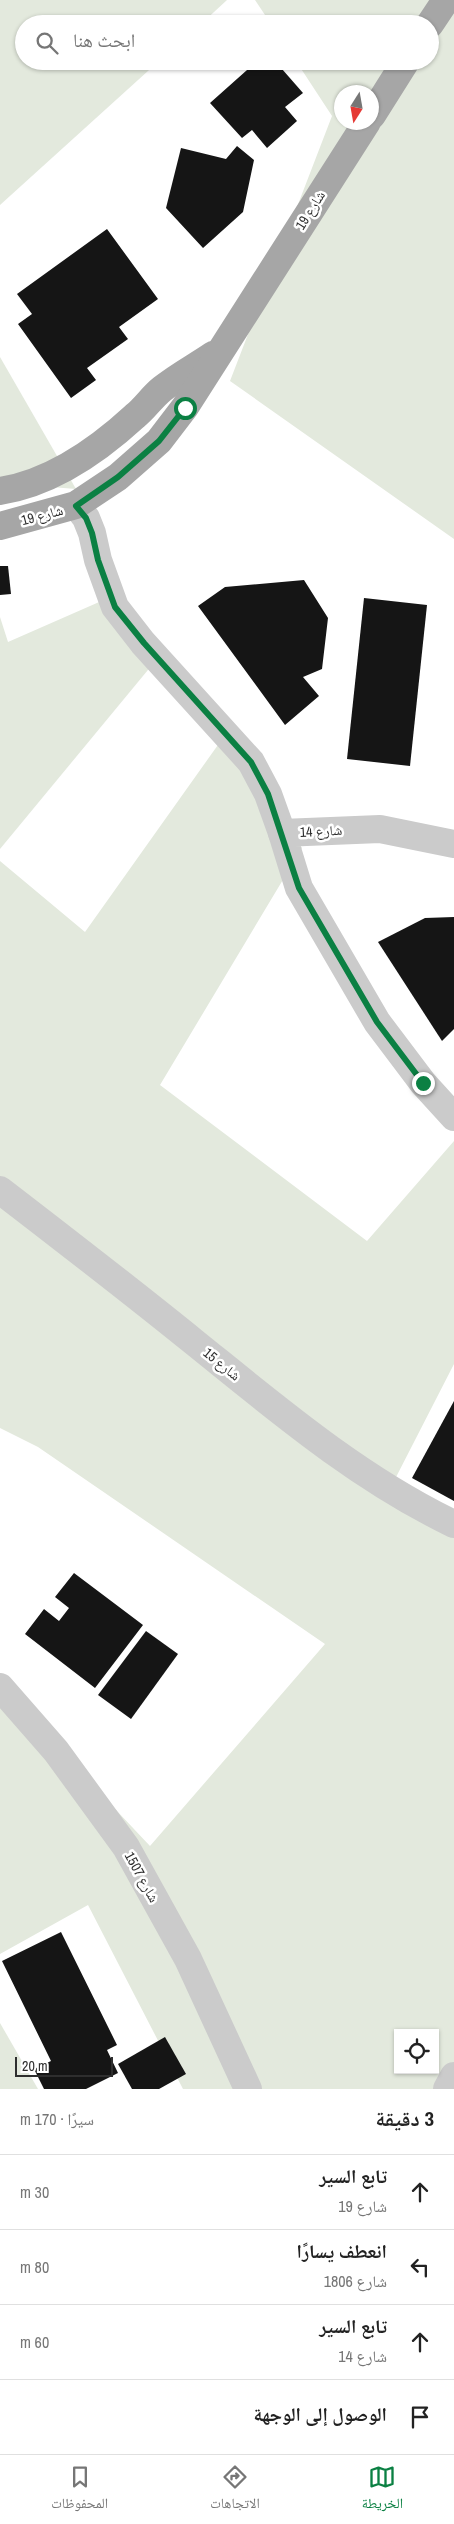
<!DOCTYPE html>
<html lang="ar">
<meta charset="utf-8">
<style>
:root{--surface:#fff;--page:#f6f6f6;--text:#222;--muted:#767676;--line:#e0e0e0;--accent:#0b8043}
body{margin:0;font-family:"Archivo Narrow","Noto Naskh Arabic",sans-serif;background:var(--page);color:var(--text);direction:rtl}
.controls{position:absolute;right:15px;bottom:15px;display:grid;overflow:hidden;border-radius:0px;box-shadow:0 1px 4px #0004}
.controls button{width:45px;height:45px;display:grid;place-items:center;padding:0;border:0;border-bottom:1px solid var(--line);background:var(--surface);color:var(--text);font:25px sans-serif}
.compass{position:absolute;left:334px;top:85px;width:45px;height:45px;border-radius:50%;background:var(--surface);box-shadow:0 1px 4px #0004;rotate:191deg}
.scale{position:absolute;left:15px;bottom:12px;width:98px;box-sizing:border-box;padding-left:5px;border:2px solid #2e2e2e;border-top:0;font-size:14px;line-height:18px;white-space:nowrap;color:#2e2e2e;-webkit-text-stroke:4px #fff;paint-order:stroke}
.stop{position:absolute;width:15px;height:15px;margin:-11px;border:4px solid #0b8043;border-radius:50%;background:#fff}
.stop.end{background:#0b8043;border-color:#fff;box-shadow:0 1px 5px #0008}
.list{margin:0;padding:0;list-style:none}
h2{display:flex;justify-content:space-between;align-items:center;height:65px;margin:0;padding:0 20px;font-size:21px}
h2 small{font-size:16px;font-weight:400;color:var(--muted)}
.list li{display:grid;grid-template-columns:32px 1fr auto;gap:15px;align-items:center;box-sizing:border-box;height:75px;padding:0 20px;border-top:1px solid var(--line)}
.list b{display:block;font-size:19px;white-space:nowrap}
.list p{margin:0;font-size:16px;white-space:nowrap;color:var(--muted)}
.list em{font-size:16px;font-style:normal;color:var(--muted)}
.icon{flex:none;width:28px;height:28px;fill:none;stroke:currentColor;stroke-width:2;stroke-linecap:round;stroke-linejoin:round}
.map{position:relative;flex:none;width:454px;height:2089px;overflow:hidden;direction:ltr}
.search{position:absolute;background:var(--surface);box-shadow:0 1px 4px #0004;left:15px;right:15px;top:15px;height:55px;display:flex;align-items:center;gap:12px;box-sizing:border-box;padding:0 18px;border-radius:28px;color:var(--muted);font-size:19px}
.sheet{height:365px;background:var(--surface)}
nav{display:flex;justify-content:space-around;align-items:center;box-sizing:border-box;height:70px;border-top:1px solid var(--line);background:var(--surface);font-size:14px;color:var(--muted)}
nav a{display:grid;justify-items:center;gap:2px}
nav .on{color:var(--accent)}
.map>svg:first-child{display:block}
.green{fill:#e3e9dd;fill-rule:evenodd}
.building{fill:#151515}
.lines{fill:none;stroke-linecap:round;stroke-linejoin:round}
.minor{stroke:#cbcbcb;stroke-width:28}
.major{stroke:#a6a6a6;stroke-width:28}
.route{stroke:#0b8043;stroke-width:6}
.labels{text-anchor:middle;stroke-width:5;stroke-linejoin:round;paint-order:stroke}
.street-label{font-size:14px;fill:#2e2e2e;stroke:#fff}
</style>
<div class="map">
<svg width="454" height="2089" viewBox="0 0 454 2089">
<rect width="100%" height="100%" fill="#fff"/>
<g class="green">
<polygon points="0,0 227,0 201,24 24,24 24,61 159,61 0,205"/>
<path d="M255 0H454V539L230 381 332 116 296 61H430V24H271ZM342 92H372V122H342Z"/>
<polygon points="0,357 76,489 0,483"/>
<polygon points="106,599 157,659 0,849 0,617 8,642"/>
<path d="M225 735 302 848 160 1085 367 1241 454 1141V1364L393 1483 454 1514V2089H183L88 1905 0 1954V1687L150 1846 325 1644 38 1447 0 1428V861L85 932ZM398 2033H435V2070H398Z"/>
<polygon points="0,2023 38,2089 0,2089"/>
</g>
<g class="building">
<polygon points="257,61 275,61 303,93 285,107 297,121 267,148 252,130 242,138 210,103"/>
<polygon points="237,146 254,160 243,212 203,248 166,208 181,148 226,159"/>
<polygon points="107,229 158,299 119,327 128,339 87,368 96,380 71,398 18,324 32,314 17,294"/>
<polygon points="0,566 8,566 11,594 0,595"/>
<polygon points="304,580 328,618 322,669 303,677 319,696 285,725 198,606 225,587"/>
<polygon points="364,598 427,605 410,766 347,759"/>
<polygon points="454,917 454,1029 442,1041 378,942 425,918"/>
<polygon points="454,1401 454,1501 412,1478"/>
<polygon points="74,1573 143,1625 95,1688 25,1634 44,1609 59,1621 69,1608 55,1597"/>
<polygon points="146,1631 178,1654 131,1719 98,1695"/>
<polygon points="61,1932 117,2045 107,2050 118,2073 86,2089 44,2089 34,2069 51,2061 2,1961"/>
<polygon points="165,2037 186,2074 159,2089 132,2089 118,2064"/>
</g>
<g class="lines">
<g class="minor">
<polyline points="76,505 86,518 92,533 98,560 115,607 143,643 251,762 268,794 282,833"/>
<polyline points="454,844 380,829 282,833 299,888 377,1022 423,1083 454,1117"/>
<path d="M0 1190C65 1240 130 1290 194 1342 276 1408 358 1478 454 1524"/>
<polyline points="0,1687 56,1751 126,1847 188,1959 248,2089"/>
<polyline points="447,2089 454,2076"/>
</g>
<g class="major">
<polyline points="430,24 446,0"/>
<polyline points="372,115 406,61"/>
<path d="M0 491C51 483 97 451 135 416 145 408 152 397 162 389 178 376 197 366 213 355"/>
<polyline points="0,526 76,505 118,477 159,441 185,407 367,122"/>
</g>
</g>
<g class="lines">
<polyline class="route" points="185,408 159,441 118,477 76,506 86,518 92,533 98,560 115,607 144,643 251,762 268,794 299,888 377,1022 423,1083"/>
</g>
<g class="labels">
<g class="street-label">
<text transform="translate(310 210) rotate(-58)" y="5">شارع 19</text>
<text transform="translate(42 515) rotate(-15)" y="5">شارع 19</text>
<text transform="translate(321 831) rotate(-3)" y="5">شارع 14</text>
<text transform="translate(222 1364) rotate(39)" y="5">شارع 15</text>
<text transform="translate(142 1877) rotate(61)" y="5">شارع 1507</text>
</g>
</g>
</svg>
<div class="controls">
<button><svg class="icon" aria-label="locate" viewBox="0 0 24 24"><circle cx="12" cy="12" r="6"/><path d="M12 2v4M12 18v4M2 12h4M18 12h4"/></svg></button>
</div>
<svg class="compass" viewBox="-18 -18 36 36"><path d="M0-13l5 13h-10z" fill="#e53935"/><path d="M0 13l5-13h-10z" fill="#767676"/></svg>
<div class="scale">20 m</div>
<div class="stop" style="left:185px;top:408px"></div>
<div class="stop end" style="left:423px;top:1083px"></div>
<div class="search"><svg class="icon" aria-label="search" viewBox="0 0 24 24"><circle cx="10" cy="10" r="6"/><path d="M15 15l6 6"/></svg>ابحث هنا</div>
</div>
<section class="sheet">
<h2>3 دقيقة<small>سيرًا · 170 m</small></h2>
<ul class="list">
<li><svg class="icon" aria-label="ahead" viewBox="0 0 24 24"><path d="M12 20V5M6 11l6-6 6 6"/></svg><div><b>تابع السير</b><p>شارع 19</p></div><em>30 m</em></li>
<li><svg class="icon" aria-label="left" viewBox="0 0 24 24"><path d="M17 20v-9H6M10 6l-5 5 5 5"/></svg><div><b>انعطف يسارًا</b><p>شارع 1806</p></div><em>80 m</em></li>
<li><svg class="icon" aria-label="ahead" viewBox="0 0 24 24"><path d="M12 20V5M6 11l6-6 6 6"/></svg><div><b>تابع السير</b><p>شارع 14</p></div><em>60 m</em></li>
<li><svg class="icon" aria-label="arrive" viewBox="0 0 24 24"><path d="M6 21V4h12l-3 4 3 4H6"/></svg><div><b>الوصول إلى الوجهة</b></div></li>
</ul>
</section>
<nav>
<a class="on"><svg class="icon" aria-label="map" viewBox="0 0 24 24"><path d="M3 6l6-2 6 2 6-2v14l-6 2-6-2-6 2zM9 4v14M15 6v14"/></svg>الخريطة</a>
<a><svg class="icon" aria-label="directions" viewBox="0 0 24 24"><path d="M12 3l9 9-9 9-9-9zM9 14v-3h6M13 9l2 2-2 2"/></svg>الاتجاهات</a>
<a><svg class="icon" aria-label="saved" viewBox="0 0 24 24"><path d="M7 4h10v16l-5-4-5 4z"/></svg>المحفوظات</a>
</nav>
